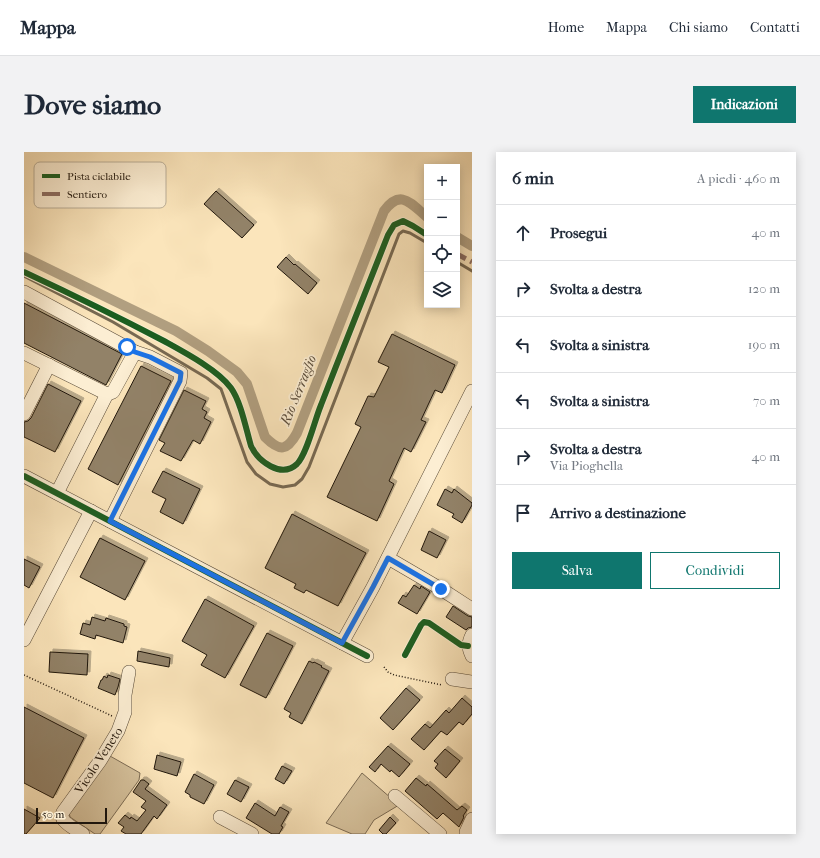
<!DOCTYPE html>
<html lang="it">
<meta charset="utf-8">
<style>
:root{--surface:#fff;--page:#f2f2f3;--text:#1f2937;--muted:#747a83;--line:#e0e1e3;--accent:#0f766e}
body{margin:0;font-family:"IM FELL French Canon",serif;background:var(--page);color:var(--text)}
.controls{position:absolute;right:12px;top:12px;display:grid;overflow:hidden;border-radius:0px;box-shadow:0 2px 10px #0003}
.controls button{width:36px;height:36px;display:grid;place-items:center;padding:0;border:0;border-bottom:1px solid var(--line);background:var(--surface);color:var(--text);font:20px sans-serif}
.scale{position:absolute;left:12px;bottom:10px;width:71px;box-sizing:border-box;padding-left:4px;border:2px solid #21170d;border-top:0;font-size:11px;line-height:14px;white-space:nowrap;color:#21170d;-webkit-text-stroke:3px #fceed3;paint-order:stroke}
.stop{position:absolute;width:12px;height:12px;margin:-9px;border:3px solid #1a73e8;border-radius:50%;background:#fff}
.stop.end{background:#1a73e8;border-color:#fff;box-shadow:0 1px 4px #0008}
.list{margin:0;padding:0;list-style:none}
h2{display:flex;justify-content:space-between;align-items:center;height:52px;margin:0;padding:0 16px;font-size:17px}
h2 small{font-size:13px;font-weight:400;color:var(--muted)}
.list li{display:grid;grid-template-columns:26px 1fr auto;gap:12px;align-items:center;box-sizing:border-box;height:56px;padding:0 16px;border-top:1px solid var(--line)}
.list b{display:block;font-size:15px;white-space:nowrap}
.list p{margin:0;font-size:13px;white-space:nowrap;color:var(--muted)}
.list em{font-size:13px;font-style:normal;color:var(--muted)}
.actions{display:flex;gap:8px;padding:12px 16px}
.actions a{flex:1;padding:9px 0;border:1px solid var(--accent);border-radius:0px;text-align:center;font-size:14px;color:var(--accent)}
.actions .main{background:var(--accent);color:#fff}
.icon{flex:none;width:22px;height:22px;fill:none;stroke:currentColor;stroke-width:2;stroke-linecap:round;stroke-linejoin:round}
.map{position:relative;flex:none;width:448px;height:682px;overflow:hidden;border-radius:0px}
header{display:flex;align-items:center;gap:24px;box-sizing:border-box;height:56px;padding:0 20px;background:var(--surface);border-bottom:1px solid var(--line)}
header strong{font-size:19px}
nav{display:flex;gap:22px;margin-inline-start:auto;font-size:14px}
.intro{display:flex;align-items:center;justify-content:space-between;box-sizing:border-box;height:96px;padding:0 24px}
h1{margin:0;font-size:28px}
.button{padding:10px 18px;border-radius:0px;background:var(--accent);color:#fff;font-size:14px;font-weight:700}
main{display:flex;gap:24px;padding:0 24px}
aside{flex:1;background:var(--surface);border-radius:0px;box-shadow:0 2px 10px #0003}
.map>svg:first-child{display:block}
.green{fill:#d6c29d;stroke:#7c6c55}
.lines{fill:none;stroke-linecap:round;stroke-linejoin:round}
.stream{stroke:#776952;stroke-width:3}
.canal{stroke:#b19f80;stroke-width:10}
.building{fill:#928267;stroke:#21170d;filter:url(#shadow)}
.minor-casing{stroke:#584a38;stroke-width:14}
.path{stroke:#21170d;stroke-width:1.5;stroke-dasharray:1 2;stroke-linecap:butt}
.minor{stroke:#fceed3;stroke-width:13}
.quiet{stroke:#8d6e63;stroke-width:5;stroke-dasharray:10 5;stroke-linecap:butt}
.cycleway-casing{stroke:#fceed3;stroke-width:8}
.cycleway{stroke:#1b5e20;stroke-width:6}
.route{stroke:#1a73e8;stroke-width:5}
.labels{text-anchor:middle;stroke-width:3.5;stroke-linejoin:round;paint-order:stroke}
.street-label{font-size:13px;fill:#21170d;stroke:#fceed3}
.water-label{font-size:14px;font-style:italic;fill:#5b4d3b;stroke:#fceed3}
.key{fill:#fceed3;stroke:#baae98;stroke-width:1}
.key-label{font-size:11px;fill:#21170d}
</style>
<header>
<strong>Mappa</strong>
<nav><a>Home</a><a>Mappa</a><a>Chi siamo</a><a>Contatti</a></nav>
</header>
<div class="intro"><h1>Dove siamo</h1><a class="button">Indicazioni</a></div>
<main>
<div class="map">
<svg width="448" height="682" viewBox="0 0 448 682">
<defs>
<filter id="shadow"><feDropShadow dx="3" dy="-3" stdDeviation="0" flood-color="#0004"/></filter>
</defs>
<rect width="100%" height="100%" fill="#fbe5bb"/>
<filter id="stains"><feTurbulence type="fractalNoise" baseFrequency=".005" numOctaves="4"/><feColorMatrix values="0 0 0 0 .2 0 0 0 0 .09 0 0 0 0 .02 0 0 0 .5 -.17"/></filter>
<radialGradient id="worn" r=".72"><stop offset=".6" stop-color="#630" stop-opacity="0"/><stop offset="1" stop-color="#630" stop-opacity=".3"/></radialGradient>
<g class="green">
<polygon points="86,604 116,621 115,628 76,682 71,682 46,665 45,660"/>
<polygon points="338,621 375,653 350,668 341,682 328,682 302,671"/>
</g>
<g class="lines">
<g class="stream">
<polyline points="433,110 448,119"/>
<polyline points="0,124 89,170 183,226 197,237 223,310 232,322 246,332 259,335 271,333 278,327 285,315 375,82 379,79 386,81 403,91"/>
</g>
<g class="canal">
<polyline points="433,85 448,94"/>
<path d="M0 105 152 179 184 199 213 220 223 232 241 285C256 300 263 299 273 281L360 59C377 36 387 52 403 65"/>
</g>
</g>
<g class="building">
<polygon points="192,39 230,73 218,86 180,52"/>
<polygon points="262,105 270,113 271,112 293,131 284,142 253,115"/>
<polygon points="0,151 98,202 82,233 0,191"/>
<polygon points="368,182 431,213 418,241 411,238 397,268 402,270 387,300 380,296 365,329 370,332 353,369 303,345 337,275 331,272 344,244 350,245 365,215 354,210"/>
<polygon points="117,214 147,229 94,333 64,317"/>
<polygon points="24,232 57,249 31,300 0,285 0,270 4,269 7,266"/>
<polygon points="160,238 182,249 178,257 183,260 180,266 187,270 176,292 169,288 157,309 136,299 141,291 135,288"/>
<polygon points="139,319 176,337 159,372 136,360 142,347 128,340"/>
<polygon points="421,337 428,341 430,337 448,351 448,353 438,371 428,365 430,362 413,353"/>
<polygon points="268,362 342,401 314,454 282,438 280,441 270,436 272,432 241,416"/>
<polygon points="405,379 422,388 413,406 397,398"/>
<polygon points="76,386 121,409 101,448 56,425"/>
<polygon points="0,407 16,415 5,436 0,433"/>
<polygon points="390,433 396,437 397,434 406,440 393,462 374,451 379,443 382,445"/>
<polygon points="181,447 230,474 201,526 177,513 183,503 158,489"/>
<polygon points="429,454 444,464 448,465 448,475 444,476 442,478 422,465"/>
<polygon points="68,465 81,469 82,466 100,472 100,474 103,475 99,491 72,483 71,487 56,482 59,471 66,473"/>
<polygon points="243,481 269,494 242,546 216,533"/>
<polygon points="114,499 146,506 145,515 113,509"/>
<polygon points="26,500 64,502 63,523 25,520"/>
<polygon points="285,509 289,511 290,510 298,514 297,515 305,519 278,572 265,565 267,561 260,557"/>
<polygon points="84,523 96,527 94,535 91,543 74,536 77,528 78,528 80,524 83,526"/>
<polygon points="382,536 396,548 369,578 356,566"/>
<polygon points="438,546 448,555 448,562 439,573 435,570 423,583 417,579 400,598 387,587 401,572 406,576 422,558 425,561"/>
<polygon points="0,555 60,586 29,646 0,631"/>
<polygon points="364,594 386,612 375,625 367,618 366,620 357,612 351,620 345,615"/>
<polygon points="421,597 436,609 422,626 411,616 414,612 410,609"/>
<polygon points="133,603 157,610 153,624 130,617"/>
<polygon points="258,614 268,619 260,632 251,627"/>
<polygon points="170,622 190,633 180,652 166,645 166,643 161,640"/>
<polygon points="392,626 402,634 403,632 410,638 433,658 438,654 443,658 439,664 440,665 435,675 419,661 413,667 381,639"/>
<polygon points="117,628 120,628 125,632 121,637 143,653 133,667 130,664 117,682 102,682 97,679 100,675 94,671 101,663 106,667 107,665 113,669 122,658 117,655 122,649 109,640"/>
<polygon points="211,628 225,635 217,650 203,642"/>
<polygon points="231,651 251,664 256,655 265,660 257,674 259,675 255,682 248,682 222,666"/>
<polygon points="0,657 16,666 2,682 0,682"/>
<polygon points="366,665 372,671 362,682 359,682 355,678"/>
</g>
<g class="lines">
<g class="minor-casing">
<g id="minor">
<polyline points="0,140 111,200 89,240 83,242 0,201"/>
<polyline points="0,262 25,213"/>
<polyline points="0,324 343,504"/>
<polyline points="33,341 83,242"/>
<polyline points="86,369 156,229 157,221 126,205 111,200"/>
<polyline points="364,406 417,437 448,457"/>
<path d="M448 483C444 491 444 496 448 504"/>
<polyline points="0,488 67,359"/>
<polyline points="318,491 349,435 448,239"/>
<polyline points="428,527 448,530"/>
<polyline points="371,644 416,682"/>
<polyline points="196,665 228,682"/>
<path d="M59 682C54 679 41 672 39 667 37 664 38 663 39 660L76 609 94 579 101 560V543L105 520"/>
<polyline points="442,682 442,680 448,667"/>
</g>
</g>
<g class="path">
<polyline points="360,515 364,520 370,523 418,533"/>
<polyline points="0,523 88,564"/>
</g>
<use href="#minor" class="minor"/>
<polyline class="quiet" points="433,102 448,110"/>
<g class="cycleway-casing">
<g id="cycleway">
<path d="M0 120C47 142 94 165 140 189 160 200 194 218 207 236 217 250 222 277 227 294 234 309 257 327 273 312 283 302 291 267 297 253 319 196 342 139 364 83L370 73 379 69 389 74 403 83"/>
<polyline points="0,324 343,504"/>
<polyline points="381,503 397,473 400,470 405,471 437,493 444,494"/>
</g>
</g>
<use href="#cycleway" class="cycleway"/>
</g>
<g class="lines">
<polyline class="route" points="103,195 111,200 126,205 157,221 156,229 86,369 318,491 349,435 364,406 417,437"/>
</g>
<g class="labels">
<g class="street-label">
<text transform="translate(74 608) rotate(-57)" y="5">Vicolo Veneto</text>
</g>
<g class="water-label">
<text transform="translate(274 238) rotate(-68)" y="5">Rio Serraglio</text>
</g>
</g>
<rect x="10" y="10" width="132" height="46" rx="6" class="key"/>
<rect x="18" y="22" width="18" height="4" fill="#1b5e20"/>
<rect x="18" y="40" width="18" height="4" fill="#8d6e63"/>
<g class="key-label">
<text x="43" y="28">Pista ciclabile</text>
<text x="43" y="46">Sentiero</text>
</g>
<rect width="100%" height="100%" filter="url(#stains)"/>
<rect width="100%" height="100%" fill="url(#worn)"/>
</svg>
<div class="controls">
<button>+</button>
<button>−</button>
<button><svg class="icon" aria-label="locate" viewBox="0 0 24 24"><circle cx="12" cy="12" r="6"/><path d="M12 2v4M12 18v4M2 12h4M18 12h4"/></svg></button>
<button><svg class="icon" aria-label="layers" viewBox="0 0 24 24"><path d="M12 4l9 5-9 5-9-5zM3 14l9 5 9-5"/></svg></button>
</div>
<div class="scale">50 m</div>
<div class="stop" style="left:103px;top:195px"></div>
<div class="stop end" style="left:417px;top:437px"></div>
</div>
<aside>
<h2>6 min<small>A piedi · 460 m</small></h2>
<ul class="list">
<li><svg class="icon" aria-label="ahead" viewBox="0 0 24 24"><path d="M12 20V5M6 11l6-6 6 6"/></svg><div><b>Prosegui</b></div><em>40 m</em></li>
<li><svg class="icon" aria-label="right" viewBox="0 0 24 24"><path d="M7 20v-9h11M14 6l5 5-5 5"/></svg><div><b>Svolta a destra</b></div><em>120 m</em></li>
<li><svg class="icon" aria-label="left" viewBox="0 0 24 24"><path d="M17 20v-9H6M10 6l-5 5 5 5"/></svg><div><b>Svolta a sinistra</b></div><em>190 m</em></li>
<li><svg class="icon" aria-label="left" viewBox="0 0 24 24"><path d="M17 20v-9H6M10 6l-5 5 5 5"/></svg><div><b>Svolta a sinistra</b></div><em>70 m</em></li>
<li><svg class="icon" aria-label="right" viewBox="0 0 24 24"><path d="M7 20v-9h11M14 6l5 5-5 5"/></svg><div><b>Svolta a destra</b><p>Via Pioghella</p></div><em>40 m</em></li>
<li><svg class="icon" aria-label="arrive" viewBox="0 0 24 24"><path d="M6 21V4h12l-3 4 3 4H6"/></svg><div><b>Arrivo a destinazione</b></div></li>
</ul>
<div class="actions"><a class="main">Salva</a><a>Condividi</a></div>
</aside>
</main>
